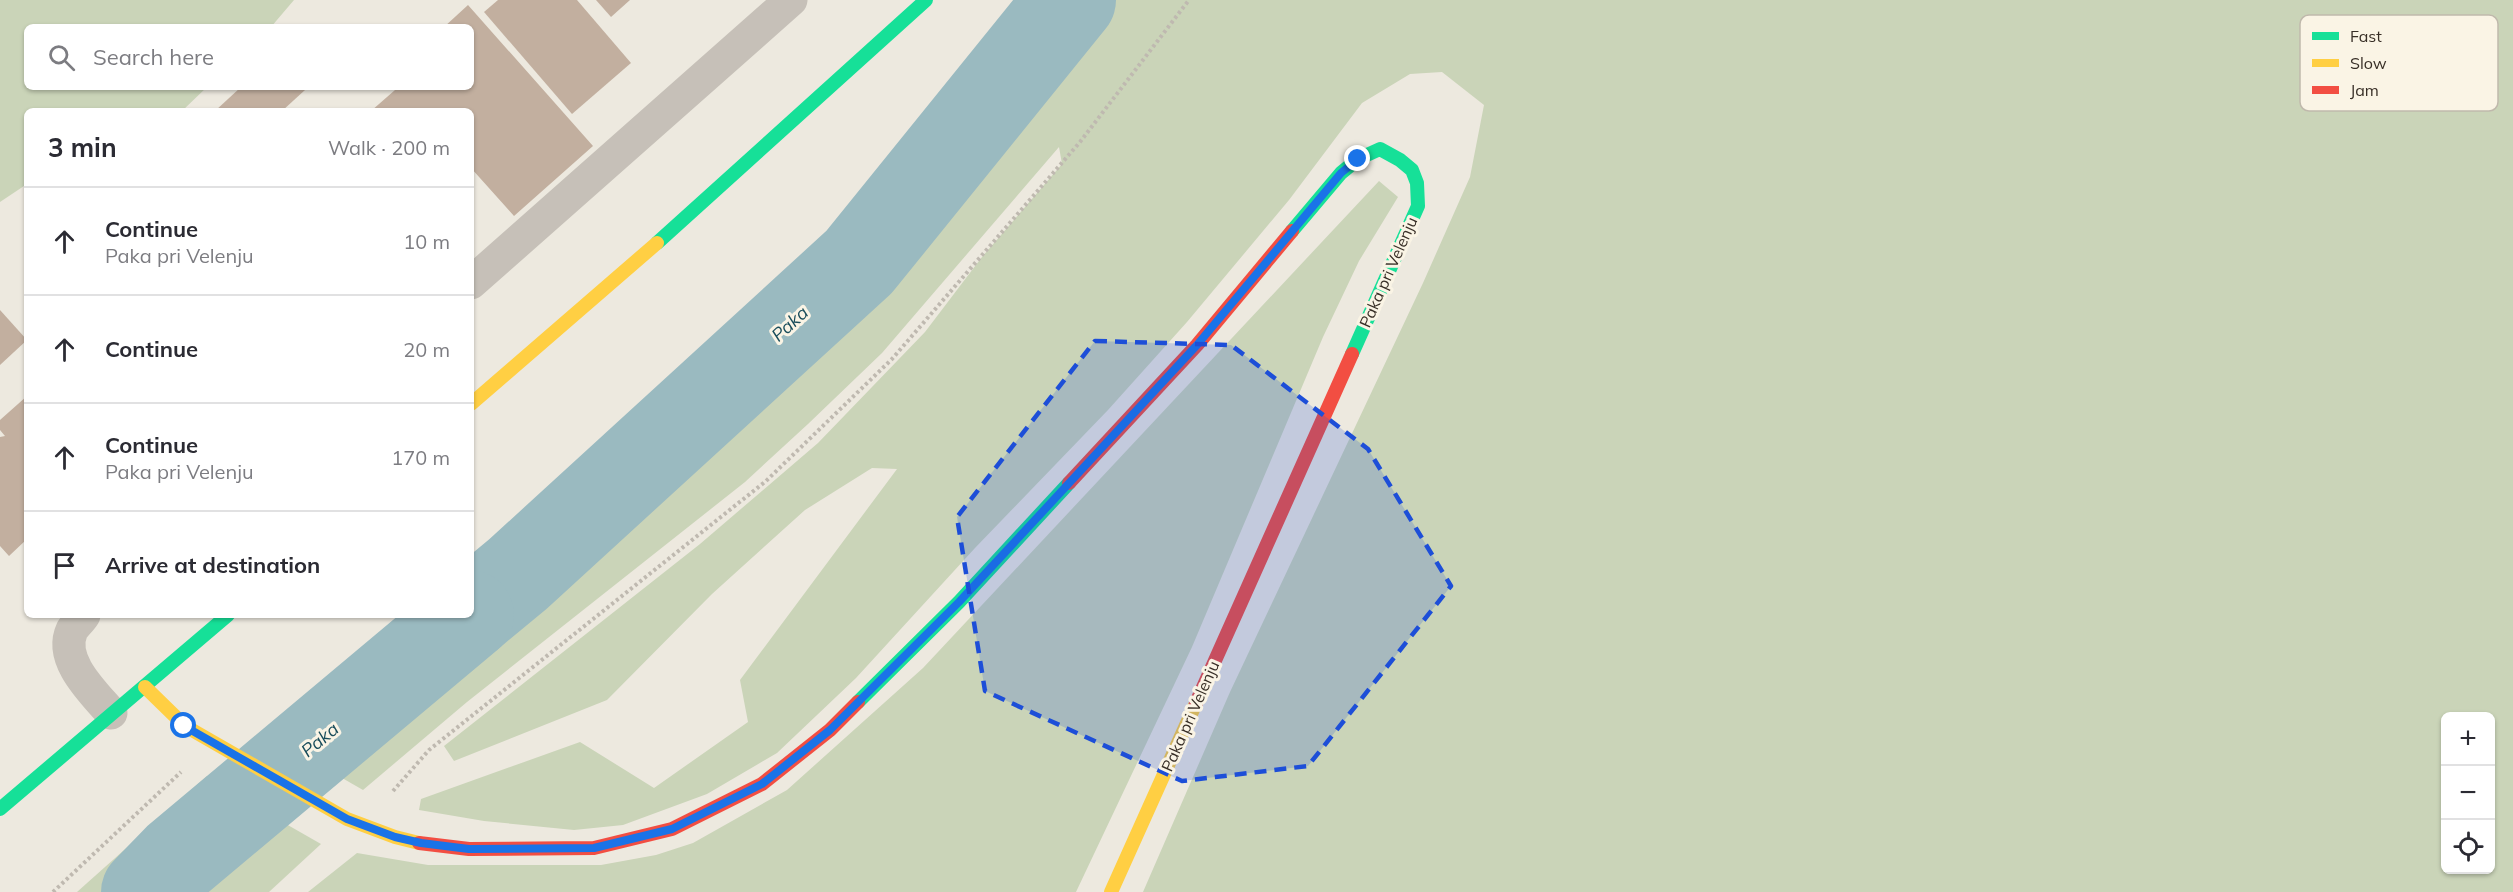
<!DOCTYPE html>
<meta charset="utf-8">
<style>
:root{--surface:#fff;--page:#f2f2f3;--text:#2b2b33;--muted:#7c7c81;--line:#e1e1e2}
body{margin:0;font-family:Mulish,sans-serif;background:var(--page);color:var(--text)}
.controls{position:absolute;right:18px;bottom:18px;display:grid;overflow:hidden;border-radius:9px;box-shadow:0 2px 4px #0004}
.controls button{width:54px;height:54px;display:grid;place-items:center;padding:0;border:0;border-bottom:2px solid var(--line);background:var(--surface);color:var(--text);font:30px sans-serif}
.stop{position:absolute;width:18px;height:18px;margin:-14px;border:4px solid #1a73e8;border-radius:50%;background:#fff}
.stop.end{background:#1a73e8;border-color:#fff;box-shadow:0 2px 6px #0008}
.list{margin:0;padding:0;list-style:none}
h2{display:flex;justify-content:space-between;align-items:center;height:78px;margin:0;padding:0 24px;font-size:26px}
h2 small{font-size:20px;font-weight:400;color:var(--muted)}
.list li{display:grid;grid-template-columns:39px 1fr auto;gap:18px;align-items:center;box-sizing:border-box;height:108px;padding:0 24px;border-top:2px solid var(--line)}
.list b{display:block;font-size:22px;white-space:nowrap}
.list p{margin:0;font-size:20px;white-space:nowrap;color:var(--muted)}
.list em{font-size:20px;font-style:normal;color:var(--muted)}
.icon{flex:none;width:33px;height:33px;fill:none;stroke:currentColor;stroke-width:2;stroke-linecap:round;stroke-linejoin:round}
.map{position:relative;flex:none;width:2513px;height:892px;overflow:hidden}
.search{position:absolute;background:var(--surface);box-shadow:0 2px 4px #0004;left:24px;top:24px;width:450px;height:66px;display:flex;align-items:center;gap:15px;box-sizing:border-box;padding:0 21px;border-radius:9px;color:var(--muted);font-size:22px}
.panel{position:absolute;background:var(--surface);box-shadow:0 2px 4px #0004;left:24px;top:108px;width:450px;height:510px;border-radius:9px}
.map>svg:first-child{display:block}
.green{fill:#cad4b8;fill-rule:evenodd}
.lines{fill:none;stroke-linecap:round;stroke-linejoin:round}
.river{stroke:#9abac0;stroke-width:90}
.building{fill:#c2af9f}
.path{stroke:#bfb9b0;stroke-width:4;stroke-dasharray:3 3;stroke-linecap:butt}
.street{stroke:#c6c0b8;stroke-width:33}
.fast{stroke:#16e098;stroke-width:14}
.slow{stroke:#ffcf43;stroke-width:14}
.jam{stroke:#f24e42;stroke-width:14}
.route{stroke:#1a73e8;stroke-width:8}
.marked{fill:#1d4ed8;fill-opacity:0.2;stroke:#1d4ed8;stroke-width:4.5;stroke-dasharray:12 8;stroke-linejoin:round}
.labels{text-anchor:middle;stroke-width:6;stroke-linejoin:round;paint-order:stroke}
.street-label{font-size:16px;fill:#372e26;stroke:#faf4e5}
.water-label{font-size:18px;font-style:italic;fill:#194d5b;stroke:#faf4e5}
.key{fill:#faf4e5;stroke:#c0b9ac;stroke-width:1.5}
.key-label{font-size:16px;fill:#372e26}
</style>
<div class="map">
<svg width="2513" height="892" viewBox="0 0 2513 892">
<rect width="100%" height="100%" fill="#ede9df"/>
<g class="green">
<polygon points="0,0 294,0 271,27 27,27 27,87 207,87 182,111 27,111 27,184 0,202"/>
<path d="M1099 0H2513V892H1143L1230 692 1423 283 1470 177 1484 105 1442 72 1410 74 1362 103 1289 200 1187 322 1108 410 975 548 856 678 777 753 707 794 623 825 574 830 484 821 419 810 421 799 580 742 654 788 748 722 740 680 897 469 872 468 805 510 712 594 607 700 454 761 444 746 700 544 818 443 925 332 982 257 1062 164 1059 147 882 353 808 424 745 482 467 702 363 790 323 767 491 639 555 581 650 504 760 402 937 199ZM2446 716H2490V870H2446Z"/>
<polygon points="1379,181 1398,197 1359,261 1323,337 1192,647 1076,892 308,892 357,853 428,865 601,865 656,855 693,843 787,790 923,668"/>
<polygon points="207,776 233,791 131,892 77,892"/>
<polygon points="265,812 321,844 269,892 183,892"/>
</g>
<g class="lines">
<g class="river">
<polyline points="471,613 518,574 859,262 1071,0"/>
<polyline points="146,892 178,859 469,615"/>
</g>
</g>
<g class="building">
<polygon points="498,0 577,0 631,63 572,114 484,12"/>
<polygon points="596,0 630,0 611,17"/>
<polygon points="468,5 593,146 514,216 471,168 471,111 371,111 395,90 393,87 471,87 471,27 444,27"/>
<polygon points="241,87 302,87 305,90 282,111 215,111"/>
<polygon points="0,310 27,340 0,365"/>
<polygon points="27,396 27,539 9,556 0,546 0,437 5,436 0,430 0,420"/>
</g>
<g class="lines">
<g class="path">
<polyline points="393,791 429,750 766,481 892,359 1080,142 1189,0"/>
<polyline points="53,892 181,772"/>
</g>
<g class="street">
<polyline points="471,283 791,0"/>
<path d="M84 615C81 620 75 625 72 630 58 660 94 693 111 713"/>
</g>
<g class="fast">
<polyline points="1292,231 1341,173 1358,159 1380,149 1400,160 1412,170 1417,183 1418,206 1352,354"/>
<polyline points="657,243 926,0"/>
<polyline points="858,702 959,602 1069,483"/>
<polyline points="0,809 228,615"/>
</g>
<g class="slow">
<polyline points="471,404 657,243"/>
<polyline points="145,687 185,726 347,819 395,837 419,843"/>
<polyline points="1111,892 1196,703"/>
</g>
<g class="jam">
<polyline points="1069,483 1197,345 1292,231"/>
<polyline points="1196,703 1352,354"/>
<polyline points="419,843 469,849 594,848 672,829 762,784 830,730 858,702"/>
</g>
</g>
<g class="lines">
<polyline class="route" points="184,726 347,819 395,837 421,843 469,849 594,848 672,829 762,784 830,730 959,602 1197,345 1341,173 1358,159"/>
</g>
<path class="marked" d="M1095 341 1231 345 1368 449 1451 586 1308 766 1182 781 985 691 957 517Z"/>
<g class="labels">
<g class="street-label">
<text transform="translate(1388 272) rotate(-66)" y="6">Paka pri Velenju</text>
<text transform="translate(1190 716) rotate(-66)" y="6">Paka pri Velenju</text>
</g>
<g class="water-label">
<text transform="translate(790 324) rotate(-42)" y="6">Paka</text>
<text transform="translate(320 740) rotate(-40)" y="6">Paka</text>
</g>
</g>
<rect x="2300" y="15" width="198" height="96" rx="9" class="key"/>
<rect x="2312" y="32" width="27" height="8" fill="#16e098"/>
<rect x="2312" y="59" width="27" height="8" fill="#ffcf43"/>
<rect x="2312" y="86" width="27" height="8" fill="#f24e42"/>
<g class="key-label">
<text x="2350" y="42">Fast</text>
<text x="2350" y="69">Slow</text>
<text x="2350" y="96">Jam</text>
</g>
</svg>
<div class="controls">
<button>+</button>
<button>−</button>
<button><svg class="icon" aria-label="locate" viewBox="0 0 24 24"><circle cx="12" cy="12" r="6"/><path d="M12 2v4M12 18v4M2 12h4M18 12h4"/></svg></button>
</div>
<div class="stop" style="left:184px;top:726px"></div>
<div class="stop end" style="left:1358px;top:159px"></div>
<div class="search"><svg class="icon" aria-label="search" viewBox="0 0 24 24"><circle cx="10" cy="10" r="6"/><path d="M15 15l6 6"/></svg>Search here</div>
<section class="panel">
<h2>3 min<small>Walk · 200 m</small></h2>
<ul class="list">
<li><svg class="icon" aria-label="ahead" viewBox="0 0 24 24"><path d="M12 20V5M6 11l6-6 6 6"/></svg><div><b>Continue</b><p>Paka pri Velenju</p></div><em>10 m</em></li>
<li><svg class="icon" aria-label="ahead" viewBox="0 0 24 24"><path d="M12 20V5M6 11l6-6 6 6"/></svg><div><b>Continue</b></div><em>20 m</em></li>
<li><svg class="icon" aria-label="ahead" viewBox="0 0 24 24"><path d="M12 20V5M6 11l6-6 6 6"/></svg><div><b>Continue</b><p>Paka pri Velenju</p></div><em>170 m</em></li>
<li><svg class="icon" aria-label="arrive" viewBox="0 0 24 24"><path d="M6 21V4h12l-3 4 3 4H6"/></svg><div><b>Arrive at destination</b></div></li>
</ul>
</section>
</div>
